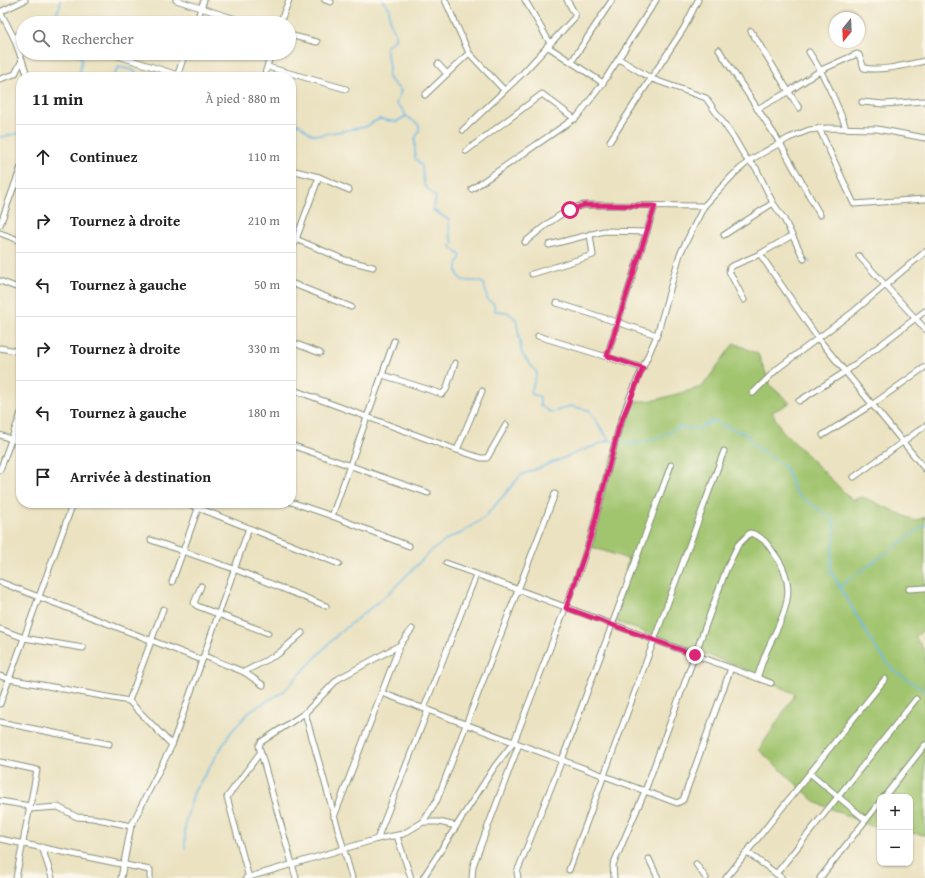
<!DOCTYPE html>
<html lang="fr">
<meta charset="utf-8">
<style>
:root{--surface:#fff;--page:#f2f2f2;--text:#222;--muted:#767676;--line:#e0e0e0}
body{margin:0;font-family:"Gentium Book Plus",serif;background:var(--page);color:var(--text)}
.controls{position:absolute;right:12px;bottom:12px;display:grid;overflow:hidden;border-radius:8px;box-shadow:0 1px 3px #0004}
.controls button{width:36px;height:36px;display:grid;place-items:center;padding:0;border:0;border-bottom:1px solid var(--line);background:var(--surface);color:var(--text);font:20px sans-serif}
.compass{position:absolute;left:829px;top:12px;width:36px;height:36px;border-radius:50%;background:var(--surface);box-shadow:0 1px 3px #0004;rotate:198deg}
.stop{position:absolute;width:12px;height:12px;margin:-9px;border:3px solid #db2777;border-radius:50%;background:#fff}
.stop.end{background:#db2777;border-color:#fff;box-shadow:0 1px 4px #0008}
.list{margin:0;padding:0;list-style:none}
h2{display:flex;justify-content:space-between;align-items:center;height:52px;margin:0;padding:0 16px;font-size:17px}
h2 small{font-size:13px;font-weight:400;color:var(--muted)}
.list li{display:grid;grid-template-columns:26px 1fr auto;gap:12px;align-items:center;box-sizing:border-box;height:64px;padding:0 16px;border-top:1px solid var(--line)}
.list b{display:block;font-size:15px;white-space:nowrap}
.list em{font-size:13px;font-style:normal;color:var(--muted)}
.icon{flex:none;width:22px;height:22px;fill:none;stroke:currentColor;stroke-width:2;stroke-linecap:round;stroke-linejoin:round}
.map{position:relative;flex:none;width:925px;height:878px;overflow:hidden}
.search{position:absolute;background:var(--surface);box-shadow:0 1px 3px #0004;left:16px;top:16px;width:280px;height:44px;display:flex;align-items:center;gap:10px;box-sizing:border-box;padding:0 14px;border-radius:22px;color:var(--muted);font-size:15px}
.panel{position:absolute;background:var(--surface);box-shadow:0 1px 3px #0004;left:16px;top:72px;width:280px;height:436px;border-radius:16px}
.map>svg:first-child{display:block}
.green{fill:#a1c46e;stroke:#608051}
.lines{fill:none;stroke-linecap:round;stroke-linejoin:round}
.stream{stroke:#6fbce9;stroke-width:1.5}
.minor-casing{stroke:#85907a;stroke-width:7}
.minor{stroke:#fff;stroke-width:5}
.route{stroke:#db2777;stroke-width:5}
</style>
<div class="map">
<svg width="925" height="878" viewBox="0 0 925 878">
<rect width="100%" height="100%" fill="#fbf7ec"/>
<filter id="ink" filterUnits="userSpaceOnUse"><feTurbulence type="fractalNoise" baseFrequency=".025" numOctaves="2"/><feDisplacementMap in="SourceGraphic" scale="8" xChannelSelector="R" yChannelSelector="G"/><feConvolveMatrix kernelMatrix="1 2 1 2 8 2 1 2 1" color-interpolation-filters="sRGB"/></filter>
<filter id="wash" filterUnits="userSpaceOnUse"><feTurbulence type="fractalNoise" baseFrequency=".012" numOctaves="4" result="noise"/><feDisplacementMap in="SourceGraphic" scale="16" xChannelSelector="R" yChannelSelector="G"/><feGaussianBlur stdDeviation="0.9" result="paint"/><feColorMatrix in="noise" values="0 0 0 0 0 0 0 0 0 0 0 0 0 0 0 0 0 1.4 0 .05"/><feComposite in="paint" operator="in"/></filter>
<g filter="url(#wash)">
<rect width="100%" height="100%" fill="#ebe2c1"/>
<polygon class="green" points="734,343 758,354 771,386 790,403 772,412 781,429 852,500 863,497 916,521 925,517 925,629 915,637 925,651 925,835 910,833 910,797 880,797 880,827 871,826 817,803 759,750 795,694 738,666 617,622 628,559 592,547 610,464 630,402 655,400 702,387"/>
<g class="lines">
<g class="stream">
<polyline points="60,0 60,7 57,11 58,18 66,23"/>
<path d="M382 0 389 7 390 22 395 32V39L386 47 389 67 388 78 401 91 396 104 403 110 406 116 419 125V131L415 139V158L422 166 424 185 436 197 433 210 449 220 450 236 453 241 451 247 461 256C456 266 454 271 462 280 478 284 484 273 487 299L494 304 495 311 507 312 516 319 522 354 537 373 531 392 532 394 540 397V405L551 413 570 406 589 410 609 440 613 441"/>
<polyline points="78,53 82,59 80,71 84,77"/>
<polyline points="113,77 119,67 133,70 140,77"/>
<polyline points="291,125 299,124 311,134 319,135 365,127 379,119 396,122 406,116"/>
<polyline points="0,137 21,133"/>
<polyline points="805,258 810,262"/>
<path d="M617 442C633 448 665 437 678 427L698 429 712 421 748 435 751 443 786 468 795 493 833 519 835 530 830 570 875 647 892 669 925 691"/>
<polyline points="839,587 925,525"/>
<polyline points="185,848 185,824 194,792 231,732 251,710 283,692 338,634 388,594 431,551 451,537 460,534 485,517 521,475 609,440"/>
</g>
</g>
</g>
<g filter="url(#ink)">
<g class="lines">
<g class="minor-casing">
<g id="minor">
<polyline points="176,0 248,23"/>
<polyline points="325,0 331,2"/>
<polyline points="445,0 469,53 504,90"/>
<polyline points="525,0 550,43"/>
<polyline points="0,11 14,38 28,77"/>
<polyline points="0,12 25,0"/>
<polyline points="38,23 39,22"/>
<polyline points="196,23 204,0"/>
<polyline points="280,23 289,0"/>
<polyline points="751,31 799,108"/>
<polyline points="289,35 317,42"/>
<polyline points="14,38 23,32"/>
<polyline points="547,46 603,83"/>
<polyline points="719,50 780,143 820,215"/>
<path d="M809 52C825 76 836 101 846 128"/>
<polyline points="109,53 178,75"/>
<polyline points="619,59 652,79 706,98 734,138 745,157 756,168 773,203 784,219 804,259"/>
<polyline points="572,61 612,0"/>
<polyline points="438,64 447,74"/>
<polyline points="268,67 346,89"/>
<polyline points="177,77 185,53"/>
<polyline points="264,77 271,53"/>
<polyline points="0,79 15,74 22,60"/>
<polyline points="425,95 469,53"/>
<polyline points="862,102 884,104 925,101"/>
<path d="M757 109 788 92 821 70 857 54 859 55 864 68C880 72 909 64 925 61"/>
<polyline points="819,128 854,204 925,199"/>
<polyline points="463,130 522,74 575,17 575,14 567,0"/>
<polyline points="610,141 684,28 698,0"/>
<polyline points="466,151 542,94 575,119"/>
<polyline points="291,170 319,177 349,190"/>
<polyline points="15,184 21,187"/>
<polyline points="472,189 578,116 603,83 656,0"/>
<polyline points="0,225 21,167"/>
<polyline points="0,233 21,241"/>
<polyline points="724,235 773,203"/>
<polyline points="291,237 345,260 373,267"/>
<path d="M525 242C543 228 561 210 584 205L704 206"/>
<polyline points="549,245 604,231 647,232"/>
<polyline points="291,253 319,177"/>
<polyline points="760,254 817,337 925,469"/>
<polyline points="859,256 925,329"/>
<polyline points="532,274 593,255 590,234"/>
<polyline points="0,281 21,289"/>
<polyline points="291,283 351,307"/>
<polyline points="744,300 729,271 730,267 760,254 791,236"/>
<polyline points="557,303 657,335"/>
<polyline points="538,336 643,368"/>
<polyline points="291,342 320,353"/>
<polyline points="0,348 21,352"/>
<polyline points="607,356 655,206"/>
<polyline points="383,375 442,394 446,390 455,363"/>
<polyline points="291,389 457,450 482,391"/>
<polyline points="753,393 777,369 853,312 925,252"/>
<polyline points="799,401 845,372 925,311"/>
<polyline points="0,435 21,443"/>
<polyline points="823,435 873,404 925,367"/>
<polyline points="291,445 428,493"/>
<polyline points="457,450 481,458 487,458 506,425"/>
<polyline points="0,470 21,413"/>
<polyline points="854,477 925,426"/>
<polyline points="291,502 332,516 409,546"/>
<polyline points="186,503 339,564"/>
<polyline points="332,516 394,341"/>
<polyline points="151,540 234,569 326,606"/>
<polyline points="446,563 771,683"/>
<polyline points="0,582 202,660"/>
<polyline points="172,582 200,503"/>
<polyline points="201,586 194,603 197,606 268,633"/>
<polyline points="909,589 925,588"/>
<polyline points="0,629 24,638 83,648"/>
<polyline points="204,656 244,672 263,685"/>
<polyline points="244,672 278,654 302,633"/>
<polyline points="0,676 9,679 129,701 172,745"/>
<polyline points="382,693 677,803 683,800 731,668"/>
<polyline points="129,701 163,609"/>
<polyline points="0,704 73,503"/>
<polyline points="424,708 476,575"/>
<polyline points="305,713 352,878"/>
<polyline points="0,722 109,744"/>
<polyline points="0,762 37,770 16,878"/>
<polyline points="810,773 866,820"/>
<polyline points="884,797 925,745"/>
<polyline points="0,801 30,806"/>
<polyline points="29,809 58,807 77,817 93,818 131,826"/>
<polyline points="334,817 400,645 412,629"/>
<polyline points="423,822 437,800 555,494"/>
<polyline points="397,836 411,878"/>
<polyline points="0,839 150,870 150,878"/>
<polyline points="377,839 428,710"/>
<polyline points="42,847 52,878"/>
<polyline points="747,852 782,878"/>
<polyline points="649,859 658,878"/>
<polyline points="696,864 706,878"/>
<polyline points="569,870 724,451"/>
<polyline points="776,874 916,699"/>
<polyline points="121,878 131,826 172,745 249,528"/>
<polyline points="246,878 377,839 403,834 423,822 439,822 456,826"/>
<polyline points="249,878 227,797 260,753"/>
<polyline points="296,878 259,746 261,742 305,713 338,679 400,645"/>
<polyline points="423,878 495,766 514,742 579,572 591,536 619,427 629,399 657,335 680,254 704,206 733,175 750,160 789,138 809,130 827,128 877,129 925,138"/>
<polyline points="472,878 473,866 519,744"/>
<polyline points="518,878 517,872 562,760 671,465"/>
<path d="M614 878 613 865 645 791 726 570 738 545 750 533C762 536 767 543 773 552 800 586 785 612 769 646 764 656 761 667 757 678"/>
<polyline points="726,878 885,679"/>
<polyline points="820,878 880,802"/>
</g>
</g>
<use href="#minor" class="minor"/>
</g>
</g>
<g class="lines" filter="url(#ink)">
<polyline class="route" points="570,210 584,205 655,206 607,356 643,368 619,427 591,536 566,608 695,655"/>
</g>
</svg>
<div class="controls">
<button>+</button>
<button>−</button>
</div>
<svg class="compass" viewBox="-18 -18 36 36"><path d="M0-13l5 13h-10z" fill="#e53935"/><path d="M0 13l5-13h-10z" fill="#767676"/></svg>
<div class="stop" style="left:570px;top:210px"></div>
<div class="stop end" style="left:695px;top:655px"></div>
<div class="search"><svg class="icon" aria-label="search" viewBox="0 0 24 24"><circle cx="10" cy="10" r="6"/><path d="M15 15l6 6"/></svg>Rechercher</div>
<section class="panel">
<h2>11 min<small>À pied · 880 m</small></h2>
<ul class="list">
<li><svg class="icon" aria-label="ahead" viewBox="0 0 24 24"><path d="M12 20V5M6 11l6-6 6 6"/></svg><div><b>Continuez</b></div><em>110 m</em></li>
<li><svg class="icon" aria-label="right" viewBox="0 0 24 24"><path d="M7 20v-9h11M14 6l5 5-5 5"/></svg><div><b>Tournez à droite</b></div><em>210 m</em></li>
<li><svg class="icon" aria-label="left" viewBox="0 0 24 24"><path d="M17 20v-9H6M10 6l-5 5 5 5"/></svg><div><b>Tournez à gauche</b></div><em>50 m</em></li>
<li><svg class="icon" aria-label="right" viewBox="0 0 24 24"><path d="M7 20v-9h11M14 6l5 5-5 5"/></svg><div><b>Tournez à droite</b></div><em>330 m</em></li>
<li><svg class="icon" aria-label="left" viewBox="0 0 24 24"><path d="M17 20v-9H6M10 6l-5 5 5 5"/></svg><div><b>Tournez à gauche</b></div><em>180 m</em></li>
<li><svg class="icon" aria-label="arrive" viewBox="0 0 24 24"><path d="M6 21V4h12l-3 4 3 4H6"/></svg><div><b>Arrivée à destination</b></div></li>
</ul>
</section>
</div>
